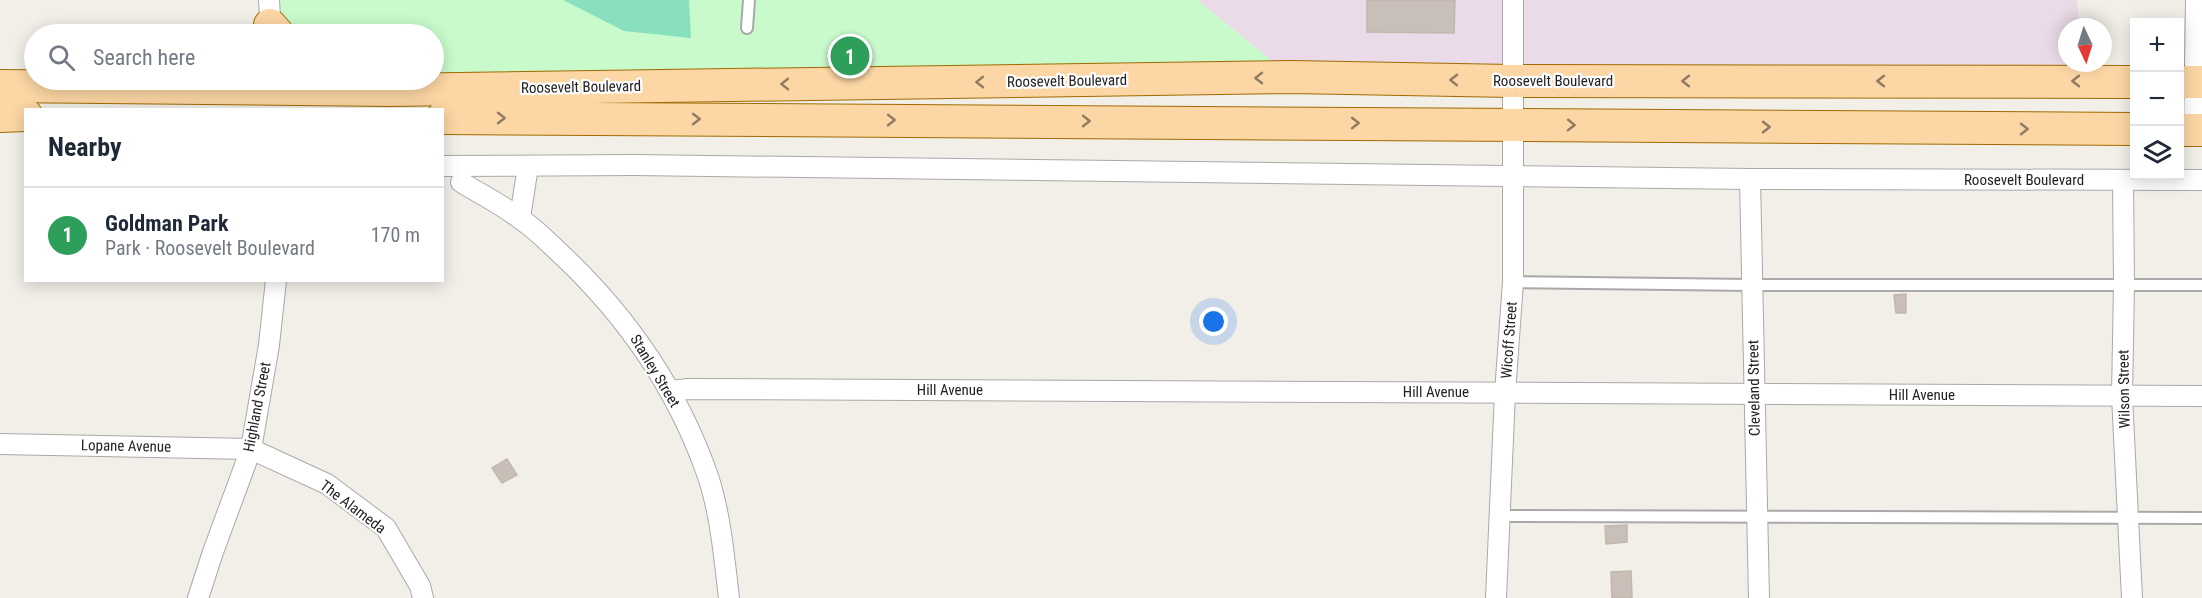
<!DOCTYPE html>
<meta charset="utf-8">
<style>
:root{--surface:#fff;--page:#f2f2f3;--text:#1f2937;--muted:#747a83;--line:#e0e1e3;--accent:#ea580c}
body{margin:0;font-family:"Roboto Condensed",sans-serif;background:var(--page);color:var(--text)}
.controls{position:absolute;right:18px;top:18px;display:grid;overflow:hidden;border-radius:0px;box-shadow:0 3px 15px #0003}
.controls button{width:54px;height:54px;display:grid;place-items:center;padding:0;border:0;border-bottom:2px solid var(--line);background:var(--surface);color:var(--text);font:30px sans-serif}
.compass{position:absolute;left:2058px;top:18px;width:54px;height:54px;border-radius:50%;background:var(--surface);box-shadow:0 3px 15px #0003;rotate:176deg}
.you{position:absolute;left:1214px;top:322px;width:21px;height:21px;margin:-15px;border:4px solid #fff;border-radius:50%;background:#1a73e8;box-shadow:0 0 0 9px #1a73e833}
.badge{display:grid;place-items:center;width:39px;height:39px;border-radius:50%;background:var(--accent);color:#fff;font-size:20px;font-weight:700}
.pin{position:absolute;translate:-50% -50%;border:3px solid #fff;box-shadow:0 2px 6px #0006}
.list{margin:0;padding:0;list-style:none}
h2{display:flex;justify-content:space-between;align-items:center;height:78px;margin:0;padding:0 24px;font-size:26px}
h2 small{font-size:20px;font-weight:400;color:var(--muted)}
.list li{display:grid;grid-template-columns:39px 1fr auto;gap:18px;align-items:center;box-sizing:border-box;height:96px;padding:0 24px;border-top:2px solid var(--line)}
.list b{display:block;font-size:22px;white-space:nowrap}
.list p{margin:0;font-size:20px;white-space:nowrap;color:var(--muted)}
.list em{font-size:20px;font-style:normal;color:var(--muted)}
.icon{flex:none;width:33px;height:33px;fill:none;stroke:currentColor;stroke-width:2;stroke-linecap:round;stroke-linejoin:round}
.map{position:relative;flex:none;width:2202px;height:598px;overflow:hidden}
.search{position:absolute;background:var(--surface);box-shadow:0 3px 15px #0003;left:24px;top:24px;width:420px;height:66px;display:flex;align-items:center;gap:15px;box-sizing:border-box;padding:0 21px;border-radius:33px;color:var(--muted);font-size:22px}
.panel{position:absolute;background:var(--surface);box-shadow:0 3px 15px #0003;left:24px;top:108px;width:420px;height:174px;border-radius:0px}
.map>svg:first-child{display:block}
.industrial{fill:#ebdbe8}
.park{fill:#c8facc}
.pitch{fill:#88e0be}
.building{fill:#c7bfb8;stroke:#c4b6ab;stroke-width:1.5}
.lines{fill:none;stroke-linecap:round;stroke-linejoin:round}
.service-casing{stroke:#a9a9a9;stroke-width:14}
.minor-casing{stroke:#a9a9a9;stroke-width:22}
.primary-casing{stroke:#a06b00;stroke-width:34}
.service{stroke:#fff;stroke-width:10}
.minor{stroke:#fff;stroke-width:20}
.primary{stroke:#fcd6a4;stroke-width:32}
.oneway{stroke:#8f7c63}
.labels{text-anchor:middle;stroke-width:4.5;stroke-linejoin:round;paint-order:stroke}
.street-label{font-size:15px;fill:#222;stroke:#fff}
</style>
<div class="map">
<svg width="2202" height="598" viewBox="0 0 2202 598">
<rect width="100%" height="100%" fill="#f2efe9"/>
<polygon class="industrial" points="1197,0 2077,0 2079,27 2067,27 2067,63 2080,63 2081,81 1292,77"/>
<polygon class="park" points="269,0 1197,0 1292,77 434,80 434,34 271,34"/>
<polygon class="pitch" points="563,0 689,0 691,38 624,31"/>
<g class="building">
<polygon points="1367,0 1455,0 1454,33 1367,32"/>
<polygon points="1906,294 1906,313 1896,313 1894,295"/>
<polygon points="507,459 517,475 502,483 492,468"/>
<polygon points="1627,525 1627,542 1606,544 1605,526"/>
<polygon points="1631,571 1632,598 1612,598 1611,572"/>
</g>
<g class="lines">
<g class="service-casing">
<g id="service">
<polyline points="747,28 749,0"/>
<polyline points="1513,282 1752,285 2202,285"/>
<polyline points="1501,516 2202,518"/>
</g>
</g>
<g class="minor-casing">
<g id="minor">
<polyline points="269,0 271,34"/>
<polyline points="2194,130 2196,0"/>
<polyline points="442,166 634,165 1750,179 2202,180"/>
<polyline points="1750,179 1759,598"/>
<polyline points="2123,181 2124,285 2122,396 2132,598"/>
<path d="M461 182C480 194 501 204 519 218 536 229 550 244 564 257 627 317 675 386 705 468 720 507 724 556 729 598"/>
<polyline points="520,218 528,166"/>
<polyline points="671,391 688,389 2202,396"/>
<polyline points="0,444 251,449 327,484 386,528 420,586 423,598"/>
<polyline points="198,598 213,552 251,449 269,345 276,280"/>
<polyline points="1496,598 1505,393 1513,282 1513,0"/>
</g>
</g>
<g class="primary-casing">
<g id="primary">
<polyline points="270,25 278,34"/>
<polyline points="2180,82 2202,82"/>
<polyline points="0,86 391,90 1292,77 1512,81 2134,82"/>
<polyline points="0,116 26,115"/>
<polyline points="442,118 2134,129"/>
<polyline points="2180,130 2202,130"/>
</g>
</g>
<use href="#service" class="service"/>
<use href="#minor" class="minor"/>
<use href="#primary" class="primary"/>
</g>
<defs><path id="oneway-chevron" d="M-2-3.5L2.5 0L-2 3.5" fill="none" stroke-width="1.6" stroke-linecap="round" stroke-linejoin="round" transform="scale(1.5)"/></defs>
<g class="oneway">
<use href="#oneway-chevron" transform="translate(1259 78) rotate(179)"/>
<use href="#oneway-chevron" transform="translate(1454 80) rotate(-179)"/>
<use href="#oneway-chevron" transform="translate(1686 81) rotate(-180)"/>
<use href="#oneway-chevron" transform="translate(1881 81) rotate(-180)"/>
<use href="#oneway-chevron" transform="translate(2076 81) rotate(-180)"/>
<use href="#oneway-chevron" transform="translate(980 82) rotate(179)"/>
<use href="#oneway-chevron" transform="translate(785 84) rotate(179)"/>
<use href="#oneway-chevron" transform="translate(501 118)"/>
<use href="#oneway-chevron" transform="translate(696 119)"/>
<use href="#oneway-chevron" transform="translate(891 120)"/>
<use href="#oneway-chevron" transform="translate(1086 121)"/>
<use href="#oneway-chevron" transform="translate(1355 123)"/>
<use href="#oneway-chevron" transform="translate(1571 125) rotate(1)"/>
<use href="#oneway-chevron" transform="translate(1766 127)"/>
<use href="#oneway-chevron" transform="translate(2024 129)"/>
</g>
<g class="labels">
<g class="street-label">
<text transform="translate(1067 81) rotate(-1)" y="5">Roosevelt Boulevard</text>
<text x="1553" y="86">Roosevelt Boulevard</text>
<text transform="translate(581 87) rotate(-1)" y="5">Roosevelt Boulevard</text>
<text x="2024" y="185">Roosevelt Boulevard</text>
<text transform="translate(1509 340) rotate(-86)" y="5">Wicoff Street</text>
<text transform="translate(655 371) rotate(59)" y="5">Stanley Street</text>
<text transform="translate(1754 388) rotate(-91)" y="5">Cleveland Street</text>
<text transform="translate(2124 389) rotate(-91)" y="5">Wilson Street</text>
<text x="950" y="395">Hill Avenue</text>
<text x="1436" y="397">Hill Avenue</text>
<text x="1922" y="400">Hill Avenue</text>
<text transform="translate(257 407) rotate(-79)" y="5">Highland Street</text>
<text transform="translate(126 446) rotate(1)" y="5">Lopane Avenue</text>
<text transform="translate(353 507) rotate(37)" y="5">The Alameda</text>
</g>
</g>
</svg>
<div class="controls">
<button>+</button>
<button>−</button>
<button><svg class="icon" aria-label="layers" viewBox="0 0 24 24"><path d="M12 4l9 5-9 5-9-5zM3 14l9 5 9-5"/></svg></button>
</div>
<svg class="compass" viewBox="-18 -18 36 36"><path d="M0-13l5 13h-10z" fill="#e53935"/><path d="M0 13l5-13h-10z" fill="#747a83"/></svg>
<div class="you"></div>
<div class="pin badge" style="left:850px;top:56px;background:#2e9e5b">1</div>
<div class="search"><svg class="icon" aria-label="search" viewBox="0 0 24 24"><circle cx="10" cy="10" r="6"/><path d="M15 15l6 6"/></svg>Search here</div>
<section class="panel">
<h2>Nearby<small></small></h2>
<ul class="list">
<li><span class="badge" style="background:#2e9e5b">1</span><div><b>Goldman Park</b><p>Park · Roosevelt Boulevard</p></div><em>170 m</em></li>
</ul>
</section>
</div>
